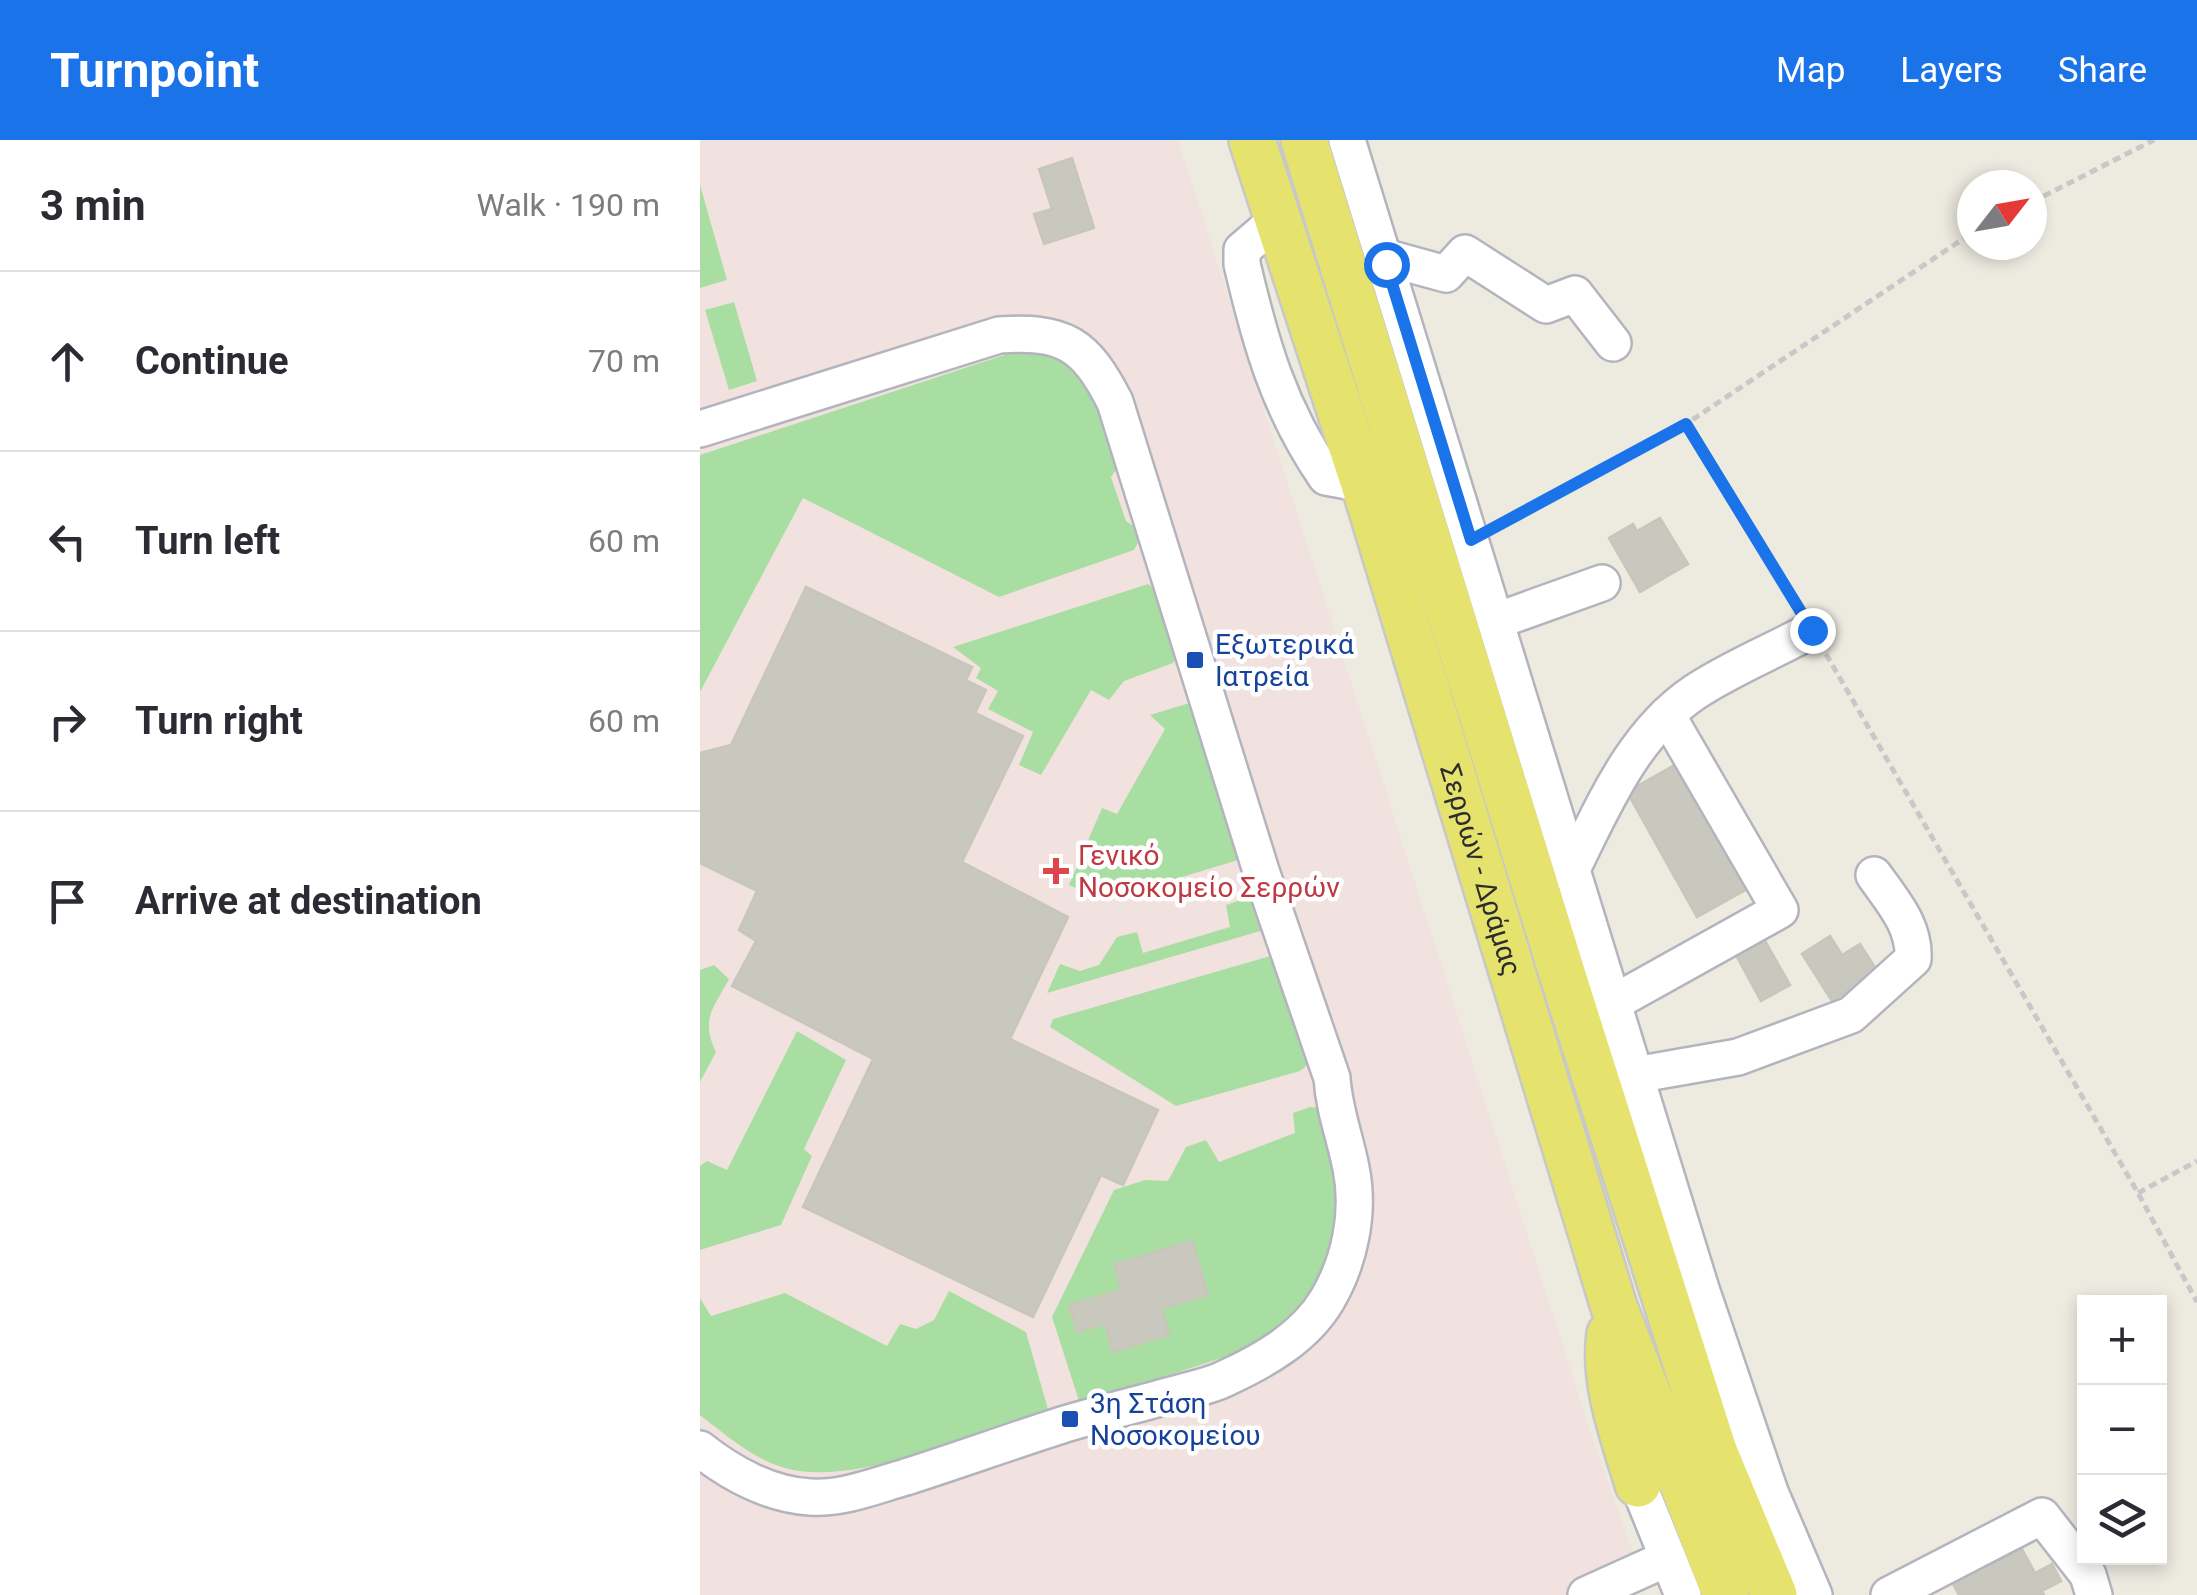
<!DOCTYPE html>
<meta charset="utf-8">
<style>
:root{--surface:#fff;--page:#f2f2f3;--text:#2b2b33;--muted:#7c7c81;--line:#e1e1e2;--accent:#1a73e8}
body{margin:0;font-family:Roboto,sans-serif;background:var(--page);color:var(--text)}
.controls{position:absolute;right:30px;bottom:30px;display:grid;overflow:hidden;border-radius:0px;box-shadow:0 5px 15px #0003}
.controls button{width:90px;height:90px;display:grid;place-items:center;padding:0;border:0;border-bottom:2px solid var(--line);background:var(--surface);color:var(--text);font:50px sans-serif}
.compass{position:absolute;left:1257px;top:30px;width:90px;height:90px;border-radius:50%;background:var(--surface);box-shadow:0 5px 15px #0003;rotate:59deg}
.stop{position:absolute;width:30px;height:30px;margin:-22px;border:8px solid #1a73e8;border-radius:50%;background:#fff}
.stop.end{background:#1a73e8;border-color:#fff;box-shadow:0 2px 10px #0008}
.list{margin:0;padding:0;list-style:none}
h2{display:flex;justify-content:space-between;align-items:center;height:130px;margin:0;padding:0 40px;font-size:42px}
h2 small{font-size:32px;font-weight:400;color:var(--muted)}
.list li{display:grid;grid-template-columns:65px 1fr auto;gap:30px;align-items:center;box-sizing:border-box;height:180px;padding:0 40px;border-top:2px solid var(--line)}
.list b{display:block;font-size:38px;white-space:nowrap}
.list em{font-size:32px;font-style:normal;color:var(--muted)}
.icon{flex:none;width:55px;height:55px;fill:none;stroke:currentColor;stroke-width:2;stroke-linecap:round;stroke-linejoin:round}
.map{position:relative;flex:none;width:1497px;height:1455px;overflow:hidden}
header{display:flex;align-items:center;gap:60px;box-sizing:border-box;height:140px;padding:0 50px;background:var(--accent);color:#fff}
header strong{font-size:48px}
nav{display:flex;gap:55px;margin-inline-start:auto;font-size:35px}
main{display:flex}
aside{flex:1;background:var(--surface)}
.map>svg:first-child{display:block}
.medical{fill:#f2e2df}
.green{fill:#a9dea2;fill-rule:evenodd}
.building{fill:#c9c8be;stroke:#c8c6ba;stroke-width:2.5}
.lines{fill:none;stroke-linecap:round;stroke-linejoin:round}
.minor-casing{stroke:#b4b4be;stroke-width:40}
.major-casing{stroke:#c8c8c8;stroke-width:50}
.path{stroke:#c8c8c8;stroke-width:5;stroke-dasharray:8 5;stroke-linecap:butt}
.minor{stroke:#fff;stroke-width:35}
.major{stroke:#e5e36d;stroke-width:45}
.route{stroke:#1a73e8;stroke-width:12}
.transit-dot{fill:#1a4fb4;stroke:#fff;stroke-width:4}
.health-dot{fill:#e0444e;stroke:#fff;stroke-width:4}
.labels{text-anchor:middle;stroke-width:9;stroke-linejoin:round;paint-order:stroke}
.transit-label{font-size:28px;fill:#164399;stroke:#fff;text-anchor:start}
.health-label{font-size:28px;fill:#be3a42;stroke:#fff;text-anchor:start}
.street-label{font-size:28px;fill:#2c2c2c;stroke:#fff}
</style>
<header>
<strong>Turnpoint</strong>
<nav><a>Map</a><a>Layers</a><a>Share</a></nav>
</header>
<main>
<aside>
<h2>3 min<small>Walk · 190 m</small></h2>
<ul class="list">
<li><svg class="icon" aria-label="ahead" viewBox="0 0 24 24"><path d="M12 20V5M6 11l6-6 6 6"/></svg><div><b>Continue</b></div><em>70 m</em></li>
<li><svg class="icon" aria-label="left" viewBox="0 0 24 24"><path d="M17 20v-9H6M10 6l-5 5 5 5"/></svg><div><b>Turn left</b></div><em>60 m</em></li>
<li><svg class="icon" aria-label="right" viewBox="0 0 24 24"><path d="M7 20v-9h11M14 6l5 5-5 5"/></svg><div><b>Turn right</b></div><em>60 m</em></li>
<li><svg class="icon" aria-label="arrive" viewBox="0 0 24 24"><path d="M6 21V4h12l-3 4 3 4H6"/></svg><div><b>Arrive at destination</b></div></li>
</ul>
</aside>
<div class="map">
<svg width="1497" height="1455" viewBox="0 0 1497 1455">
<rect width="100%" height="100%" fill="#edeae0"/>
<polygon class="medical" points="0,0 478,0 892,1297 940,1432 887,1455 0,1455"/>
<g class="green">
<polygon points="0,45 27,140 0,148"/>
<polygon points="34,162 57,241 29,250 5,170"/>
<path d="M338 204C404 236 401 259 420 324L411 337 426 381 443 393 434 410 299 457 103 358 0 552V315Z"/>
<polygon points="448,444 465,457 482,511 473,523 424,541 409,560 391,550 341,635 319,625 333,592 288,569 298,551 276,538 281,528 253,507"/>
<polygon points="496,561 544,705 538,720 413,758 395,757 369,745 402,668 417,674 465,589 450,575"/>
<polygon points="556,755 564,790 347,853 360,824 380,831 399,825 417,797 437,792 443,813 530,787 526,765"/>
<polygon points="574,815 613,920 600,931 476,966 350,887 353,879"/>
<path d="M14 825 29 839C14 868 0 878 16 912L0 942V830Z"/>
<polygon points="97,891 146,920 104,1009 112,1016 81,1085 0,1110 0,1026 7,1021 27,1030"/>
<path d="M610 967 629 969 641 1053 640 1099 608 1162 571 1202 380 1264 352 1177 414 1050 445 1040 468 1041 486 1007 506 1000 519 1022 595 993 593 973ZM492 1101 508 1155 462 1169 469 1195 413 1212 405 1184 421 1150 414 1124Z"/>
<path d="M249 1151 326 1192 349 1273C283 1293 150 1348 85 1328 52 1318 27 1296 0 1275V1158L11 1176 85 1153 187 1206 200 1184 216 1189 234 1180Z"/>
</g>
<g class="building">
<polygon points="372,18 394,88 344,104 334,74 352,69 339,29"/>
<polygon points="960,378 988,424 940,452 909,398 933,384 937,391"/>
<polygon points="106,447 272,527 266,540 286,550 275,573 323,596 262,722 368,777 310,899 458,970 423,1045 401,1035 333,1177 103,1067 173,919 32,846 56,801 39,790 57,751 0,723 0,613 31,605"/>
<polygon points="987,618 1058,743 997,777 927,652"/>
<polygon points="1130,796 1142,815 1160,804 1178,832 1132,861 1102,814"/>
<polygon points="1064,799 1090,845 1061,861 1036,815"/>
<polygon points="492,1101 508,1155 462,1169 469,1195 413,1212 405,1184 377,1192 369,1165 421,1150 414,1124"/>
<polygon points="1318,1402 1335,1433 1352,1424 1361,1441 1342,1451 1344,1455 1259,1455 1250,1438"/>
</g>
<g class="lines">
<g class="minor-casing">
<g id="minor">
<polyline points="647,0 1001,1149 1070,1352 1114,1455"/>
<path d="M577 80 542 110V124C561 205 579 268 626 337L664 344"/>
<polyline points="684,117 746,134 765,113 846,165 875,154 913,203"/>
<path d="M0 289 299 195C364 191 385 203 415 262L561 731 632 938C634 970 645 997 651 1028 660 1072 650 1121 627 1160 605 1197 565 1220 526 1238 511 1246 492 1249 475 1254 439 1264 402 1273 365 1284 312 1301 259 1320 206 1337 174 1346 143 1359 110 1357 70 1355 30 1333 0 1309"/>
<polyline points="796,481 902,443"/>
<path d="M872 729C904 665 933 594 995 552 1031 528 1074 511 1112 490"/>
<polyline points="913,863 1080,770 967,575"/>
<path d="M935 935 1038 917 1151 875 1213 819C1215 786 1193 762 1174 735"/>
<polyline points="938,1344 983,1455"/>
<polyline points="886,1455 968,1418"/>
<polyline points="1189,1455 1342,1376 1388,1435 1394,1455"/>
</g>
</g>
<g class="major-casing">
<g id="major">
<path id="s1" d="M552 0 664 344 914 1167 1026 1455"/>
<polyline points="604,0 862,833 1014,1311 1074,1455"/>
<path d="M910 1194C903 1243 924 1297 938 1344"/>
</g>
</g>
<g class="path">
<polyline points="1332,62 1454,0"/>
<polyline points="800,385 986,284"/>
<polyline points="1097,466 986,284 1272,93"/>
<polyline points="1126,514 1438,1053 1497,1162"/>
<polyline points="1438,1053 1497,1021"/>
</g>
<use href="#minor" class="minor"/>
<use href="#major" class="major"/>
</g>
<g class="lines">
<polyline class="route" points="686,124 771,400 986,284 1112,490"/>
</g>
<g class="transit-dot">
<rect x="485" y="510" width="20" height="20" rx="5"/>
<rect x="360" y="1269" width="20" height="20" rx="5"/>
</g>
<path class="health-dot" d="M351 716h10v10h10v10h-10v10h-10v-10h-10v-10h10z"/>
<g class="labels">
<g class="transit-label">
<text x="515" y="514">Εξωτερικά<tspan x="515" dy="32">Ιατρεία</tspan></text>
<text x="390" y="1273">3η Στάση<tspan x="390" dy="32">Νοσοκομείου</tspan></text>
</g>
<g class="health-label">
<text x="378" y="725">Γενικό<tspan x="378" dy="32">Νοσοκομείο Σερρών</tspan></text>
</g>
<g class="street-label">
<text dy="10" stroke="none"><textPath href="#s1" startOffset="765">Σερρών - Δράμας</textPath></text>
</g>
</g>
</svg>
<div class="controls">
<button>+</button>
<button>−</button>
<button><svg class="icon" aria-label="layers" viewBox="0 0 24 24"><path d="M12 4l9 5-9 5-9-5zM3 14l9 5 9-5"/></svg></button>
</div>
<svg class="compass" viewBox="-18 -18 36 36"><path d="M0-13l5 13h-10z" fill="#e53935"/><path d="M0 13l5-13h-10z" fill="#7c7c81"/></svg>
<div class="stop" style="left:686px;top:124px"></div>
<div class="stop end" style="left:1112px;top:490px"></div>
</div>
</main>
